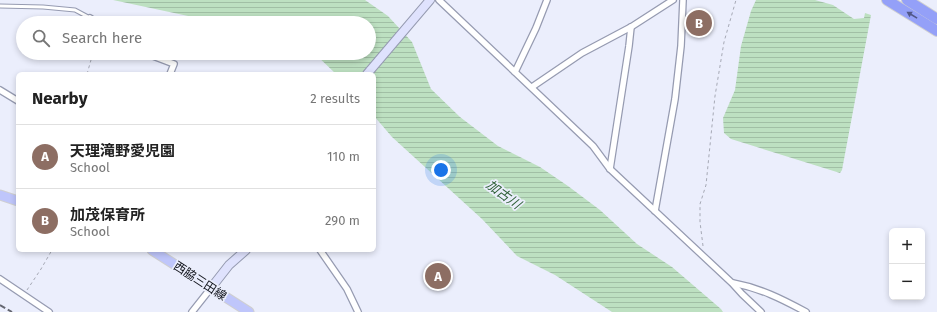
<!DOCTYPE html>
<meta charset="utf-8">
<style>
:root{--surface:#fff;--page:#f6f6f6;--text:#222;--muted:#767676;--line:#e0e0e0;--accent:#d93025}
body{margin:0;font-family:"Fira Sans","Noto Sans JP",sans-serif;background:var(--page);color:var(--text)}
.controls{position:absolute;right:12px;bottom:12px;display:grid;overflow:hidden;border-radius:6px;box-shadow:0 2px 6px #0003}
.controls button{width:36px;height:36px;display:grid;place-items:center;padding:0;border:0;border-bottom:1px solid var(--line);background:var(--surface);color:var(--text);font:20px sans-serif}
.you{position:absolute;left:441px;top:170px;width:14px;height:14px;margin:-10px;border:3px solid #fff;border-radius:50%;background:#1a73e8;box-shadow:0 0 0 6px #1a73e833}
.badge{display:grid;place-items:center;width:26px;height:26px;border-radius:50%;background:var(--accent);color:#fff;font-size:13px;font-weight:700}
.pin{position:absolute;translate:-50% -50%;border:2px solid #fff;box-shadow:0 1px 4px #0006}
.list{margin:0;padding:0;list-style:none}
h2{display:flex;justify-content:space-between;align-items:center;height:52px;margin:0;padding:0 16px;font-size:17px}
h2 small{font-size:13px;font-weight:400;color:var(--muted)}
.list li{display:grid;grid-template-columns:26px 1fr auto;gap:12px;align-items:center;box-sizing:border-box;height:64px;padding:0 16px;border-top:1px solid var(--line)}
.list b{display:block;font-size:15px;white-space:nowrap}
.list p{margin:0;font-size:13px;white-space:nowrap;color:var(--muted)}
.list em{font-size:13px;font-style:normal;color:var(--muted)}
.icon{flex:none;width:22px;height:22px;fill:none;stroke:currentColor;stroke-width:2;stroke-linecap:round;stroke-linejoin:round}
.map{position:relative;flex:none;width:937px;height:312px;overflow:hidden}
.search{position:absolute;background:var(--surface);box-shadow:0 2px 6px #0003;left:16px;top:16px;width:360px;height:44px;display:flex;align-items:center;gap:10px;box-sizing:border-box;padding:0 14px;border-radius:22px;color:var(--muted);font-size:15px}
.panel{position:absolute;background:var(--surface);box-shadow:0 2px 6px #0003;left:16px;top:72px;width:360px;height:180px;border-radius:6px}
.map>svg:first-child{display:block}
.water{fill:url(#water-rules)}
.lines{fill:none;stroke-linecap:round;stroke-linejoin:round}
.lane-casing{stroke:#969bb1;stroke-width:5}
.street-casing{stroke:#969bb1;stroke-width:8}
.secondary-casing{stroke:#969bb1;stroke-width:10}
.primary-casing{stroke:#cfcfd1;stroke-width:11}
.highway-casing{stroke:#cfcfd1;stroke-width:12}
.path{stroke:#a6a9b5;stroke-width:1;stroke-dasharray:3 3;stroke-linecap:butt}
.lane{stroke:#fff;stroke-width:3}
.street{stroke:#fff;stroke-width:5.5}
.secondary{stroke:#dfe2fd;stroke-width:8}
.primary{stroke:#bfc6fb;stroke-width:9}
.highway{stroke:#94a0f8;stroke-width:10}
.rail{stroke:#656771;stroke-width:2;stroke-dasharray:6 3;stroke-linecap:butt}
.oneway{fill:#525888}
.labels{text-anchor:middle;stroke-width:3.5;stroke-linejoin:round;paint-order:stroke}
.street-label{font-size:12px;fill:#0f1119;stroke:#ebeefc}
.water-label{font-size:13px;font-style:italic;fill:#2e6037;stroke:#ebeefc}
</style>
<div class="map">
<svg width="937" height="312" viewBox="0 0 937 312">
<defs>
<pattern id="water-rules" width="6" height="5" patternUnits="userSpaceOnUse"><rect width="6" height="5" fill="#bde0c1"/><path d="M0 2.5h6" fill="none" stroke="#a1bfa5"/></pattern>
</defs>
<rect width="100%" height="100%" fill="#ebeefc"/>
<g class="water">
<polygon points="113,0 365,0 388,16 412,42 431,89 460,117 498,146 540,167 568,186 600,210 637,244 672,267 721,309 723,312 612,312 555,275 517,256 482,219 392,137 374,116 374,74 336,74 314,53 369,53 369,23 221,23"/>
<polygon points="756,0 815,0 833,5 854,19 864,18 865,13 871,15 842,170 840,173 731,139 724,133 723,118 735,90 741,46 751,11"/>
</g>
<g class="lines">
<g class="lane-casing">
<polyline id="lane" points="0,6 43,7 75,10 90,18"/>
</g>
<g class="street-casing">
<g id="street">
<polyline points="439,0 593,146 610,169 732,283 742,294 761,312"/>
<polyline points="90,18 97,23"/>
<polyline points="145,53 174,64 170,74"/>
<polyline points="515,72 536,28 547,0"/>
<polyline points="532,87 582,53 631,27 673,0"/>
<polyline points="0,90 18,101"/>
<polyline points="610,169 629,46 631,27"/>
<polyline points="655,211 675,99 681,46 683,0"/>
<polyline points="320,250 347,289 358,312"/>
<polyline points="0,279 49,312"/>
<path d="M733 283C760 288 782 299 806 312"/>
<polyline points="192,312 211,288"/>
</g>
</g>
<g class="secondary-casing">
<g id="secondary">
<polyline points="367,74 430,0"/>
<polyline points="211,288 229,265 246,250"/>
</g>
</g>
<g class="primary-casing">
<g id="primary">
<polyline points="0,195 18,201"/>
<polyline points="152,250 249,312"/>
</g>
</g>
<g class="highway-casing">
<g id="highway">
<polyline points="887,0 937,31"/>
<polyline points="907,0 937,19"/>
</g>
</g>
<g class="path">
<polyline points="87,74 93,53"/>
<polyline points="703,246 700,222 700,204 706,185 715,96 724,42 736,0"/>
<polyline points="27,290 41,269 52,250"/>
</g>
<use href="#lane" class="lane"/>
<use href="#street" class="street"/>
<use href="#secondary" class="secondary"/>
<use href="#primary" class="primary"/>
<use href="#highway" class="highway"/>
<polyline class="rail" points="0,305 12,312"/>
</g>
<defs><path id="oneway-solid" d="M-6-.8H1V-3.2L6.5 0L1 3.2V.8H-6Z"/></defs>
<use class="oneway" href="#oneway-solid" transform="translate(912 15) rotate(-149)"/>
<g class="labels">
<g class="street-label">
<text transform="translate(200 281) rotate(33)" y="4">西脇三田線</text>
</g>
<g class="water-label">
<text transform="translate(504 194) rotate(36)" y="5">加古川</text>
</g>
</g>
</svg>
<div class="controls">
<button>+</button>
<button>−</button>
</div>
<div class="you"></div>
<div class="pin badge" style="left:438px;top:276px;background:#8d6e63">A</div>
<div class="pin badge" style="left:699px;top:23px;background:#8d6e63">B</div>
<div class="search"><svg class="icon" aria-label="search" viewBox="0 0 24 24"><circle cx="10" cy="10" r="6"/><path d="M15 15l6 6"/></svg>Search here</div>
<section class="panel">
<h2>Nearby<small>2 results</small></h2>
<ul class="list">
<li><span class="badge" style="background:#8d6e63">A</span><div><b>天理滝野愛児園</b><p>School</p></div><em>110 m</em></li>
<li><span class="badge" style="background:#8d6e63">B</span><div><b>加茂保育所</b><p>School</p></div><em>290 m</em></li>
</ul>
</section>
</div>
